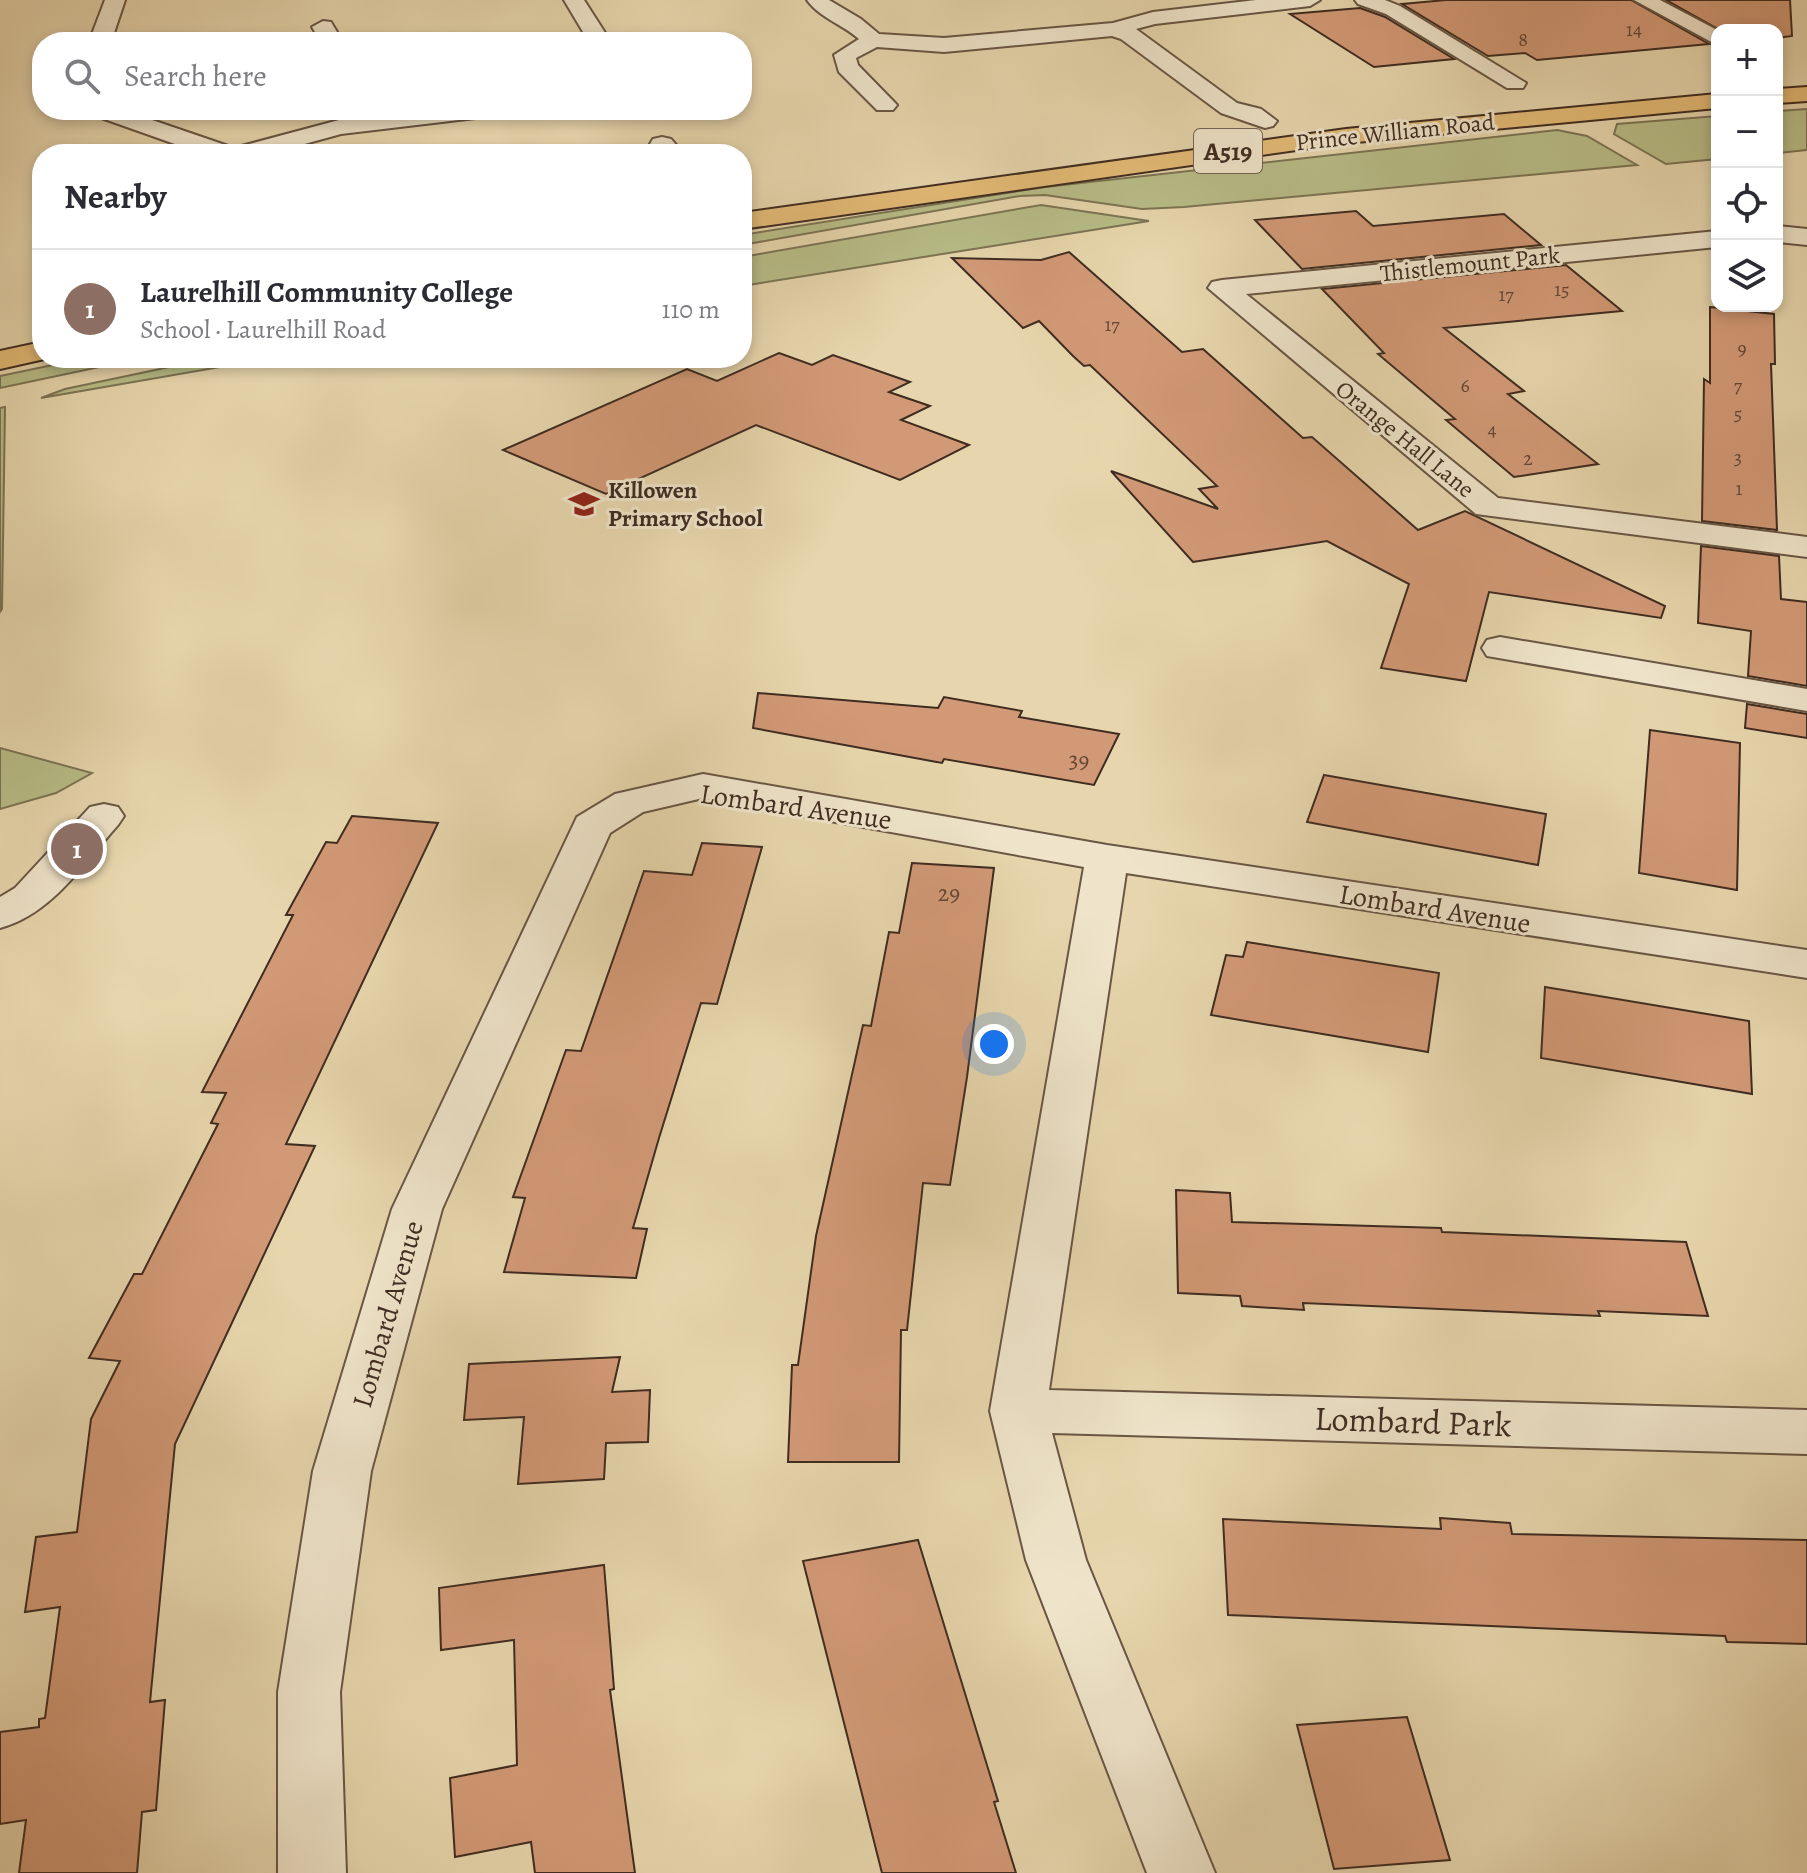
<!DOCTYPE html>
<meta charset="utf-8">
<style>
:root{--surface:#fff;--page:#f2f2f3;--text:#2b2b33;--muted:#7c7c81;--line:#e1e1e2;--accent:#8f2418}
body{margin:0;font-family:Alegreya,serif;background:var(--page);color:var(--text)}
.controls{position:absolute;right:24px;top:24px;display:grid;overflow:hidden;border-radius:16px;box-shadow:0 4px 12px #0003}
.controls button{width:72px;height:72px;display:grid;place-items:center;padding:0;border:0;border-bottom:2px solid var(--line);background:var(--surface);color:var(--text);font:40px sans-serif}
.you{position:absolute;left:994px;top:1044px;width:28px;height:28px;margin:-20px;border:6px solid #fff;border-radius:50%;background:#1a73e8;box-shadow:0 0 0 12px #1a73e833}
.badge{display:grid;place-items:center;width:52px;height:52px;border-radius:50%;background:var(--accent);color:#fff;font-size:26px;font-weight:700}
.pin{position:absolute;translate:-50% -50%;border:4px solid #fff;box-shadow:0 2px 8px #0006}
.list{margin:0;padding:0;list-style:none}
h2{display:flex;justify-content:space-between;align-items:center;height:104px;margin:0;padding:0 32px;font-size:34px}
h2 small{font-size:26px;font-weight:400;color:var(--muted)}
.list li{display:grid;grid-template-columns:52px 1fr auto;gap:24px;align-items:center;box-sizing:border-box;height:120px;padding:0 32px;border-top:2px solid var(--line)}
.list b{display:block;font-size:30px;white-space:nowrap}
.list p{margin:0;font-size:26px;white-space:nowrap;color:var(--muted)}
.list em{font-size:26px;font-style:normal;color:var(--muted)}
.icon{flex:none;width:44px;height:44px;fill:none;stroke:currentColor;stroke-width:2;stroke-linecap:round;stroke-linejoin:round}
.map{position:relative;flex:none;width:1807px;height:1873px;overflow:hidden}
.search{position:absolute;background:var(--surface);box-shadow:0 4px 12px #0003;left:32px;top:32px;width:720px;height:88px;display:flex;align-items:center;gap:20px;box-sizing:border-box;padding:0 28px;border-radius:32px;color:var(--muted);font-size:30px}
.panel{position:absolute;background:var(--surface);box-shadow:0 4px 12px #0003;left:32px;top:144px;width:720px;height:224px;border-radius:32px}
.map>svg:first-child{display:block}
.green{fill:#b8bd88;stroke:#7c7454;stroke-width:2}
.building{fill:#d29976;stroke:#3f2c21;stroke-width:2}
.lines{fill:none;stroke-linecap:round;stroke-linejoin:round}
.minor-casing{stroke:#695644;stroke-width:4}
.primary-casing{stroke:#3f2c21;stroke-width:4}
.minor{fill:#efe4ca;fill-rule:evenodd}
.primary{fill:#e4bb76;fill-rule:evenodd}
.labels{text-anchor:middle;stroke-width:6;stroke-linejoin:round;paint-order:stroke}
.far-number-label{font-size:20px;fill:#644736}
.far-street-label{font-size:24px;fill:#3f2c21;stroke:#efe4ca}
.far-poi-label{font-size:24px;font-weight:bold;fill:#3f2c21;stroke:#efe4ca;text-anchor:start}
.number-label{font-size:24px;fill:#644736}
.shield{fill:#efe4ca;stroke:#746354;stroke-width:2}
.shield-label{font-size:26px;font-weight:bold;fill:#3f2c21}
.street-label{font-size:28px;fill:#3f2c21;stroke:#efe4ca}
.near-street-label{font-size:34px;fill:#3f2c21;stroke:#efe4ca}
</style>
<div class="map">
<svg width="1807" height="1873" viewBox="0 0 1807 1873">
<rect width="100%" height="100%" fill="#e7d6ad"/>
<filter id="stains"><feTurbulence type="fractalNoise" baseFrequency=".0025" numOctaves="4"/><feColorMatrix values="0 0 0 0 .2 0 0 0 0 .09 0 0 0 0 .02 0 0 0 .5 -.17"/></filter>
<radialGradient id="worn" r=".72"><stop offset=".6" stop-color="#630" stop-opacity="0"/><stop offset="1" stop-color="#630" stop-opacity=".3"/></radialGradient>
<g class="green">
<polygon points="1807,109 1807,150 1777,153 1777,111"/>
<polygon points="1717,116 1717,159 1666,164 1614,134 1617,124"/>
<polygon points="1557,130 1587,136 1637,165 1184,207 1142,209 1045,195 1020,196 742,245 742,235 1045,187"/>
<polygon points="1041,205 1149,221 742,286 742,257"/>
<polygon points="86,358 142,358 0,388 0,376"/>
<polygon points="212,358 272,358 41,398 65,389"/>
<polygon points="5,407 2,609 0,612 0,408"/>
<polygon points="0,748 92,773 56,793 0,809"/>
</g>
<g class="building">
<polygon points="1446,0 1631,0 1709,44 1537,60 1525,53 1488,56 1402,4"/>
<polygon points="1666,0 1790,0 1792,36 1777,38 1777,30 1720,30"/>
<polygon points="1360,8 1385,17 1454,59 1374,67 1290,14"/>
<polygon points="1356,211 1373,226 1504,214 1541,245 1302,269 1255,220"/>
<polygon points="1069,252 1182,352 1203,349 1303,438 1312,437 1418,530 1465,511 1665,606 1661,618 1489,592 1466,681 1381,668 1409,584 1327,541 1193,562 1111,471 1218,509 1199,489 1217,486 1090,365 1084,366 1073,356 1039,321 1023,328 952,258 1041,260"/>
<polygon points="1566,265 1622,311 1444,328 1524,391 1508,394 1598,464 1514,477 1446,420 1455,419 1378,354 1384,353 1322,289"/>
<polygon points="1710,307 1774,314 1775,364 1771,364 1777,530 1702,521 1704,379 1710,383"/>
<polygon points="779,353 812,365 833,355 910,382 889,392 930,406 901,420 969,445 900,480 756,425 606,494 503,450 687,369 717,381"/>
<polygon points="1701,546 1779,556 1781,599 1807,602 1807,686 1748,676 1751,631 1698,623"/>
<polygon points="758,693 938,708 944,697 1022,711 1019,717 1119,734 1094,785 944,759 942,763 753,728"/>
<polygon points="1747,704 1807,714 1807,738 1745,728"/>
<polygon points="1650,730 1740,743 1737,890 1639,873"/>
<polygon points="1324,775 1546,814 1538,865 1307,822"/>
<polygon points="352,816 438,823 286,1144 315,1146 175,1444 150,1702 165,1700 156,1810 142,1812 137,1873 19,1873 26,1820 0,1824 0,1732 39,1727 39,1719 45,1718 60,1607 25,1612 36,1537 77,1532 91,1419 120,1361 89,1358 134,1274 142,1274 218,1124 211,1123 226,1093 202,1092 293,915 286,915 326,842 337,843"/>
<polygon points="702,843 762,847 717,1004 701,1003 659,1138 633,1228 647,1229 636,1278 504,1272 525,1198 513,1197 566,1050 581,1051 644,871 692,875"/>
<polygon points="912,863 994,868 967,1077 950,1185 923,1183 907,1330 901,1330 899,1462 788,1462 792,1365 798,1365 816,1236 863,1025 871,1026 889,932 899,933"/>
<polygon points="1247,942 1439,973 1428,1052 1211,1015 1226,955 1243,957"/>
<polygon points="1545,987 1749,1021 1752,1094 1541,1058"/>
<polygon points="1176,1190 1230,1193 1232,1222 1441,1228 1442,1232 1686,1242 1708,1316 1598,1311 1600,1316 1303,1303 1304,1310 1242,1306 1240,1296 1178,1293"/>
<polygon points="620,1357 612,1392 650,1390 648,1442 606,1443 604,1479 518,1484 524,1417 464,1420 469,1364"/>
<polygon points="1440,1518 1510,1523 1512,1534 1807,1540 1807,1644 1727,1642 1725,1636 1228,1615 1223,1519 1441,1529"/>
<polygon points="918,1540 998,1801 994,1802 1016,1873 882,1873 803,1561"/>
<polygon points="604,1565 614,1689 610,1690 635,1873 535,1873 531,1842 455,1857 450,1778 517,1765 514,1640 441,1650 439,1588"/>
<polygon points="1407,1717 1450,1860 1334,1869 1297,1725"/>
</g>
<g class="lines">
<g class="minor-casing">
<g id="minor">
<polygon points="105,0 125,0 111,42 89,42"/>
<polygon points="564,0 584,0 611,42 589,42"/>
<path d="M807 0H829L861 19 879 34 944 38 1113 23 1153 12 1256 0H1320L1310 6 1155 24 1136 29 1237 103 1261 109 1277 121 1273 126 1265 128 1221 113 1121 39 1112 36 944 52 877 47 856 58 858 65 897 105 893 110H877L839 72 834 55 859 39C842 24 820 18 807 0Z"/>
<polygon points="1355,0 1385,0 1400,6 1526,83 1523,88 1507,88 1386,14 1358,4"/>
<polygon points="1634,0 1660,0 1717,30 1717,45"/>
<polygon points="323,21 331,22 343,42 321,42 312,27"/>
<polygon points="89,110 123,110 234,148 339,120 424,110 496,110 492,115 484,117 341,134 268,154 203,154 93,115"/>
<polygon points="662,137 671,139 684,154 658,154 650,144 653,139"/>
<polygon points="1777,226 1807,229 1807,245 1777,242"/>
<polygon points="1717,231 1717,247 1246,294 1498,498 1807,537 1807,557 1476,514 1208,288 1212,282 1222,280"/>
<polygon points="1500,637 1807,689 1807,711 1487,656 1482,648 1487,640"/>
<polygon points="703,774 1107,845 1807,950 1807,978 1126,873 1049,1390 1807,1410 1807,1454 1052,1433 1086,1560 1215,1873 1147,1873 1026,1560 990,1411 1084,867 703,798 643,812 610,833 442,1209 371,1471 340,1692 346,1873 278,1873 278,1692 313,1471 392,1209 577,817 615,794"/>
<path d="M104 804 118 807 124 816 118 825C85 862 51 915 0 928V897L15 888 90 807Z"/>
</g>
</g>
<g class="primary-casing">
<g id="primary">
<polygon points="1807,87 1807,101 1777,103 1777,89"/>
<polygon points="1717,94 1717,108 1346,143 742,229 742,213 1346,129"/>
<polygon points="42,342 42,358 49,358 0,369 0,351"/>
</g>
</g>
<use href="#minor" class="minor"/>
<use href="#primary" class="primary"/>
</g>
<defs>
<g id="school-bare" transform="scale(2.4)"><path d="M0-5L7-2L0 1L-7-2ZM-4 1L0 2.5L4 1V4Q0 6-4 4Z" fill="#8f2418" stroke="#efe4ca" stroke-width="2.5" paint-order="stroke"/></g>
</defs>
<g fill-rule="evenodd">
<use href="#school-bare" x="584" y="504"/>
</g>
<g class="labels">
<g class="far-number-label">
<text x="1634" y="36">14</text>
<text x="1523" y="46">8</text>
<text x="1562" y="296">15</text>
<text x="1506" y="301">17</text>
<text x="1112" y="331">17</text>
<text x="1742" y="355">9</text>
<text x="1465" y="392">6</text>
<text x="1738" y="392">7</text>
<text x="1738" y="420">5</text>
<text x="1492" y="436">4</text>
<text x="1738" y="464">3</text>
<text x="1528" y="465">2</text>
<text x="1739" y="495">1</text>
</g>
<g class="far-street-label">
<text transform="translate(1395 132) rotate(-6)" y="8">Prince William Road</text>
<text transform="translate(1470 264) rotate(-6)" y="8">Thistlemount Park</text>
<text transform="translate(1405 439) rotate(39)" y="8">Orange Hall Lane</text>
</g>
<g class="far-poi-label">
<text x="608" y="498">Killowen<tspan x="608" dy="28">Primary School</tspan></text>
</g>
<g class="number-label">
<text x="1079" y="768">39</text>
<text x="949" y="901">29</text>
</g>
<rect class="shield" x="1194" y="129" width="68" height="44" rx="6"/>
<g class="shield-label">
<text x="1228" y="160">A519</text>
</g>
<g class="street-label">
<text transform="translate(796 806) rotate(8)" y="10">Lombard Avenue</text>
<text transform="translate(1435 908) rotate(9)" y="10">Lombard Avenue</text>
<text transform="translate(387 1314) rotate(-74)" y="10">Lombard Avenue</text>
</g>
<g class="near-street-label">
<text transform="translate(1413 1421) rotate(2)" y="12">Lombard Park</text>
</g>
</g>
<rect width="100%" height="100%" filter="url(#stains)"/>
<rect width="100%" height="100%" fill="url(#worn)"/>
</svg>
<div class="controls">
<button>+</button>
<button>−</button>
<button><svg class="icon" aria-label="locate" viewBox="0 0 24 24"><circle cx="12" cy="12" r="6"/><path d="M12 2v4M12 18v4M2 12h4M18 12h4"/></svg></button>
<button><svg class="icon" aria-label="layers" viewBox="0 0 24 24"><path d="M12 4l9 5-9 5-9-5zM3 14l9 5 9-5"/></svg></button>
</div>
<div class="you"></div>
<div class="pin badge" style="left:77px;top:849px;background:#8d6e63">1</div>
<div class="search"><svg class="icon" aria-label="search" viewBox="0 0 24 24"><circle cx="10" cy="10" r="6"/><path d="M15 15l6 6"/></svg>Search here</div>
<section class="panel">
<h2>Nearby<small></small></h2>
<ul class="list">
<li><span class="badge" style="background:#8d6e63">1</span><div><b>Laurelhill Community College</b><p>School · Laurelhill Road</p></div><em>110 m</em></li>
</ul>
</section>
</div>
